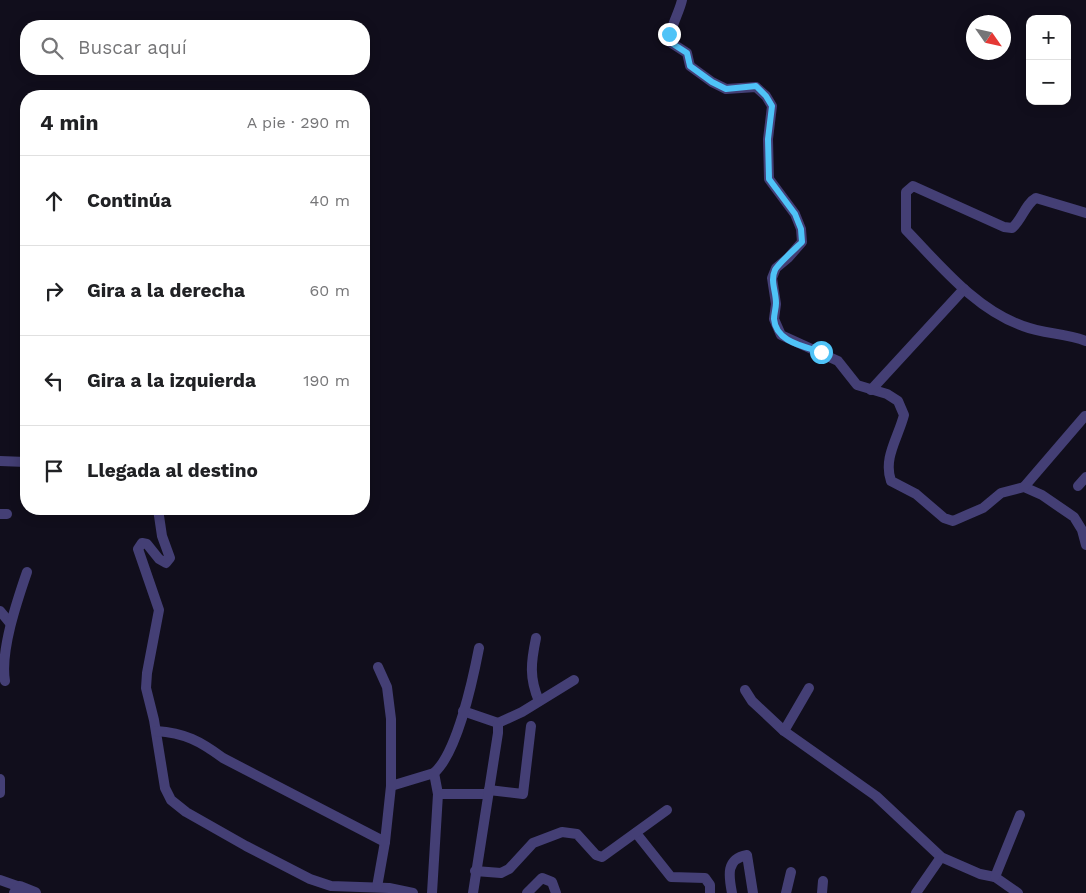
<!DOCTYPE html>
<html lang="es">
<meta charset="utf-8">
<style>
:root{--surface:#fff;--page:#f6f6f6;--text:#202124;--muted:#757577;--line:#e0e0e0}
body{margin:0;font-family:"Work Sans",sans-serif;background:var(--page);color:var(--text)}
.controls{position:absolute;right:15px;top:15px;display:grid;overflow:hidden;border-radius:10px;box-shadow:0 2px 12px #0003}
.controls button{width:45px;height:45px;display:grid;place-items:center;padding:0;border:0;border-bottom:1px solid var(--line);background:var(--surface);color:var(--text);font:25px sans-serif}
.compass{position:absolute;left:966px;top:15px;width:45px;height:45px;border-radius:50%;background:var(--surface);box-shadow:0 2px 12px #0003;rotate:124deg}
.stop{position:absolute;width:15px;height:15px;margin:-11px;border:4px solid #4fc3f7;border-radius:50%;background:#fff}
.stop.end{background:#4fc3f7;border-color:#fff;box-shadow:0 1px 5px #0008}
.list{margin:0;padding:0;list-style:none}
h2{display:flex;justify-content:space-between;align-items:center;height:65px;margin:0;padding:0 20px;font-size:21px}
h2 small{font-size:16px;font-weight:400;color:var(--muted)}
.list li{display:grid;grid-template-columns:32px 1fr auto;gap:15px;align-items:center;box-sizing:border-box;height:90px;padding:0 20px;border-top:1px solid var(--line)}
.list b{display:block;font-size:19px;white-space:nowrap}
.list em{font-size:16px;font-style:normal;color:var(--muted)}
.icon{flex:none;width:28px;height:28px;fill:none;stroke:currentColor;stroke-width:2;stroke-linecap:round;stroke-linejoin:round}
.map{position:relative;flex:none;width:1086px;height:893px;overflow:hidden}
.search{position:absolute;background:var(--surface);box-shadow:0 2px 12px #0003;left:20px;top:20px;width:350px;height:55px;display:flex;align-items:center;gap:12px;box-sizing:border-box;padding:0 18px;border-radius:20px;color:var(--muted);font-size:19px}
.panel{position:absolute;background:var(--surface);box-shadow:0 2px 12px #0003;left:20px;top:90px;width:350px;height:425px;border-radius:20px}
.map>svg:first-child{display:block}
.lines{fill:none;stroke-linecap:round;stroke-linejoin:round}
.minor{stroke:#443f75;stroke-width:10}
.tertiary{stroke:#443f75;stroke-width:12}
.route{stroke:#4fc3f7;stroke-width:6}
</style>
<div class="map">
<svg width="1086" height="893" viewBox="0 0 1086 893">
<rect width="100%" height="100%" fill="#110e1c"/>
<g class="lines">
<g class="minor">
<path d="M682 0C679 14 669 28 670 42L687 53 690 66 712 82 726 89 756 87 766 96 772 106 768 139 769 179 795 214 801 229 802 242 788 258 776 268 772 278 776 304 774 319 781 335 838 361 857 385 887 394 898 401 904 415C898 438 883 458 891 481L916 494 944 518 953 521 983 508 1001 493 1024 487 1042 495 1074 517 1082 530 1086 545"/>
<path d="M1086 213 1036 198C1025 204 1022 220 1012 228L1004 227 913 186 906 192V230C940 265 975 309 1023 326 1043 334 1066 333 1086 341"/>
<polyline points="871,390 964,289"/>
<polyline points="0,461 26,462"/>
<polyline points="1078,486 1086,477"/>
<polyline points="1024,487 1085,416"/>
<polyline points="158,509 162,536 170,558 166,563 159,559 147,544 142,543 138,549 159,610 147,673 146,688 154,720 165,788 171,800 186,812 246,846 310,879 331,886 389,888 413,893"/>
<polyline points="0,514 7,514"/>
<polyline points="0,611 10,623"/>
<path d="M536 638C531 662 529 678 539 701"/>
<path d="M5 681C0 651 17 601 27 572"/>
<polyline points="745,690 752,701 784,731 876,796 941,857 980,874 995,877 1018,893"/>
<polyline points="463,711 498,723"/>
<path d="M156 731C185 733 200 741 223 758L385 842"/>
<polyline points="784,731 809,688"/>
<path d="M434 773C457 753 473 679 479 648"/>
<polyline points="0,779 0,793"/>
<polyline points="391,786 434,773 438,794"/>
<polyline points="489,790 523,794 531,726"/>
<polyline points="636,833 671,877 705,878 710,885 710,893"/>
<polyline points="475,871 501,873 509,869 533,843 562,832 577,834 596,855 602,857 667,810"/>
<polyline points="995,877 1020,815"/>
<polyline points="0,880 20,887"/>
<polyline points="377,887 385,842 391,786 391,719 387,687 378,667"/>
<polyline points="432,893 438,794 488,794"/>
<polyline points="473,893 498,733 498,723 522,712 574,680"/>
<polyline points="527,893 542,878 552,882 556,893"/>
<path d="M732 893C729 877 725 859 747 855L753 893"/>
<polyline points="786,893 791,872"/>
<polyline points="822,893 823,881"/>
<polyline points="916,893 941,857"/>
</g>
<polyline class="tertiary" points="15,893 20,887 35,893"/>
</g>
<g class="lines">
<path class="route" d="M669 34 670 42 687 53 690 66 712 82 726 89 756 86 766 96 772 106 768 139 769 179 795 214 801 229 802 242C796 248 777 265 775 270 770 281 776 291 776 303 776 308 774 314 774 319 776 342 803 346 821 352"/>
</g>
</svg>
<div class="controls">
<button>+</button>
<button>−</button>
</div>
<svg class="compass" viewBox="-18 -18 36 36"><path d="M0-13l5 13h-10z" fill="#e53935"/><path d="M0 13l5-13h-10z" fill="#757577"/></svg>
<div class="stop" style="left:821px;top:352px"></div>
<div class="stop end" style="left:669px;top:34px"></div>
<div class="search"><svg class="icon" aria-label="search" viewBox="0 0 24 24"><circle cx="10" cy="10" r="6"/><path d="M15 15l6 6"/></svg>Buscar aquí</div>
<section class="panel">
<h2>4 min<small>A pie · 290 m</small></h2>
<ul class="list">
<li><svg class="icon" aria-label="ahead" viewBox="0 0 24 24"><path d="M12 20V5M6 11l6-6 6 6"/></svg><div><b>Continúa</b></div><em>40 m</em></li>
<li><svg class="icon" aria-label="right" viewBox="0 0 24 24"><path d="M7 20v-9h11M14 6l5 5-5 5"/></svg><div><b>Gira a la derecha</b></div><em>60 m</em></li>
<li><svg class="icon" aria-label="left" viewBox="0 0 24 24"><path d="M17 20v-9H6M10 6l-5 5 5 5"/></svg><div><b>Gira a la izquierda</b></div><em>190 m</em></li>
<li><svg class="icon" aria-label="arrive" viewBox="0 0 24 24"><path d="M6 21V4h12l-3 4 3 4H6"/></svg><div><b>Llegada al destino</b></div></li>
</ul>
</section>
</div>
